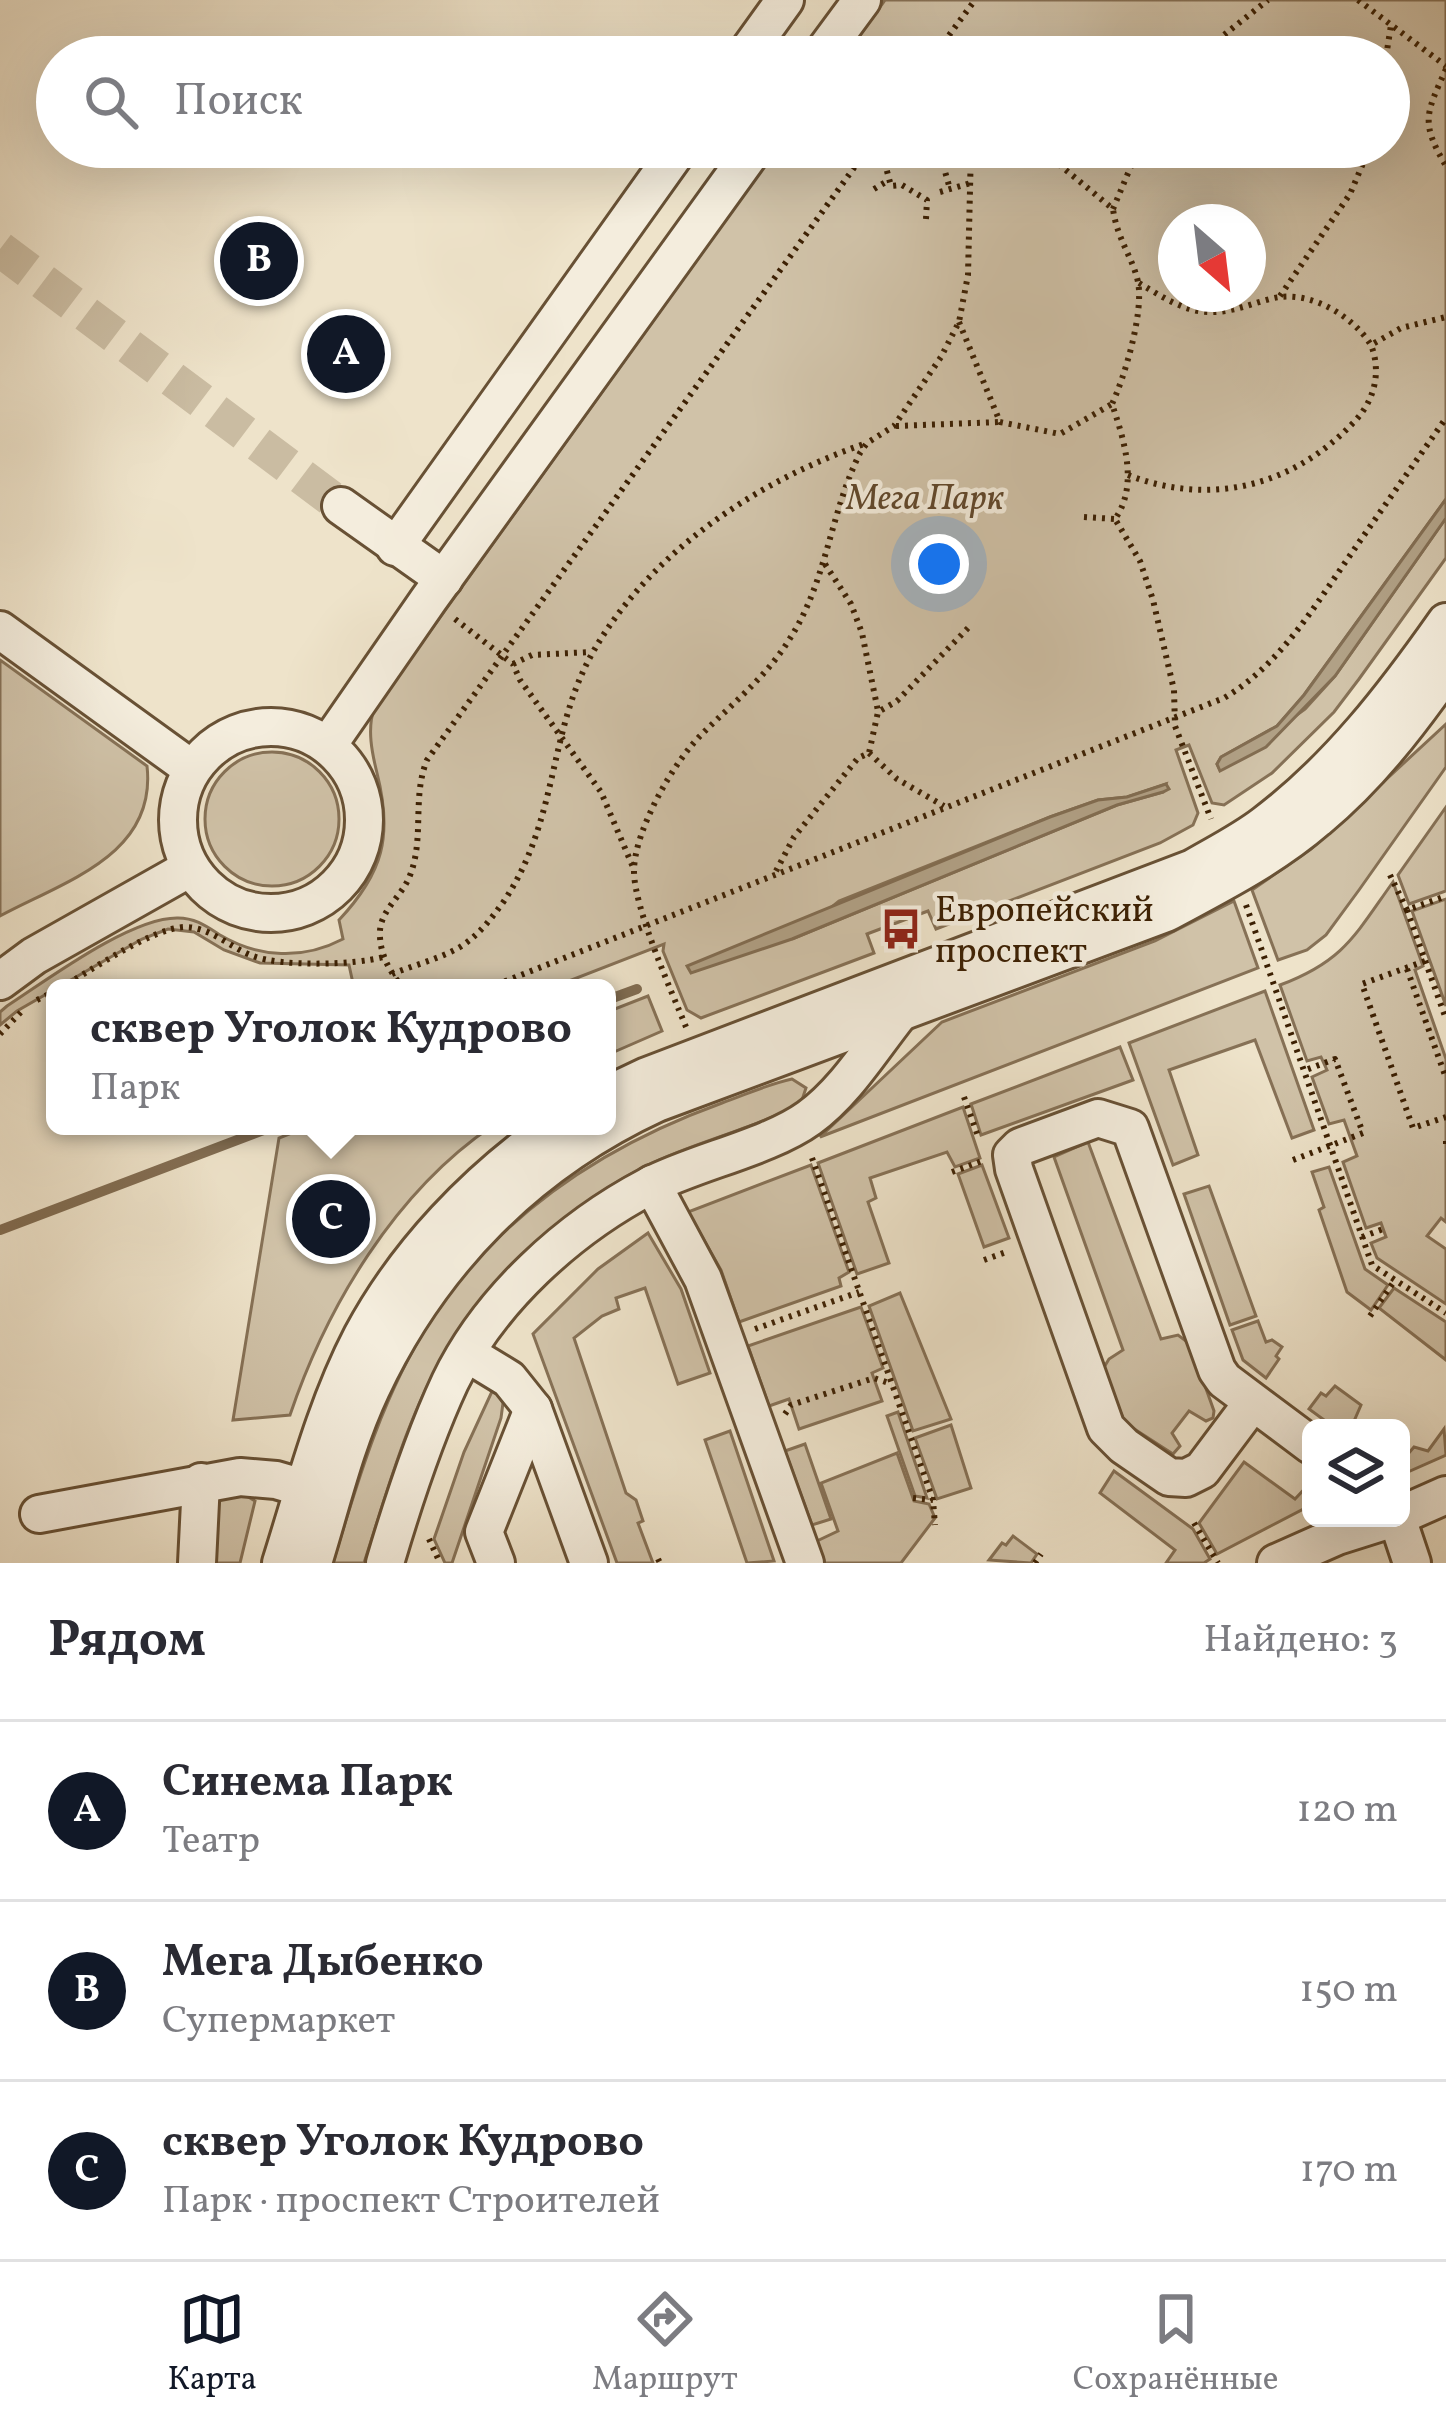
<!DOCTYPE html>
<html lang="ru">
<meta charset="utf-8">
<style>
:root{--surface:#fff;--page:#f2f2f3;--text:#2b2b33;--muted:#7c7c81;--line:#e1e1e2;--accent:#111827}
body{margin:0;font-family:Vollkorn,serif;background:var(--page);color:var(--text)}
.controls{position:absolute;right:36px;bottom:36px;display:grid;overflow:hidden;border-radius:18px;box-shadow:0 12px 48px #0002}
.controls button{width:108px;height:108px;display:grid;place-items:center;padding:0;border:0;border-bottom:3px solid var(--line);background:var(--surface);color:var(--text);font:60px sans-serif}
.compass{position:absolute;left:1158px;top:204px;width:108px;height:108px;border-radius:50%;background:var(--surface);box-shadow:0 12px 48px #0002;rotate:152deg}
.you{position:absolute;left:939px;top:564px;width:42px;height:42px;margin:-30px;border:9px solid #fff;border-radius:50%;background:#1a73e8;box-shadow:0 0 0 18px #1a73e833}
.badge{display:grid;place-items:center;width:78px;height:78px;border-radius:50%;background:var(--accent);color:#fff;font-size:39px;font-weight:700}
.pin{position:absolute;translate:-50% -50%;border:6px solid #fff;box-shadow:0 3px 12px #0006}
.popup{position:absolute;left:46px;top:979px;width:570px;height:156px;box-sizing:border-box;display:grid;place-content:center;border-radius:18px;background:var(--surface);filter:drop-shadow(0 3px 9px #0005);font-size:39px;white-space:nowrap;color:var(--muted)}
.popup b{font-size:45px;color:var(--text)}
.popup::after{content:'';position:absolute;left:50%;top:100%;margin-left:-24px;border:24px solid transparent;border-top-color:var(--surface)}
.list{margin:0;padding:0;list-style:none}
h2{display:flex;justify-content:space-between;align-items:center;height:156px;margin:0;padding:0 48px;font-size:51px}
h2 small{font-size:39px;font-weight:400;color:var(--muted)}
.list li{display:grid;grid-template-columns:78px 1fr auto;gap:36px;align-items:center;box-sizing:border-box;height:180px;padding:0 48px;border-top:3px solid var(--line)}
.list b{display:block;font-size:45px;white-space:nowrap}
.list p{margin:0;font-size:39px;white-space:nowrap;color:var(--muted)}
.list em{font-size:39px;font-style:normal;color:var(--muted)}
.icon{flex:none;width:66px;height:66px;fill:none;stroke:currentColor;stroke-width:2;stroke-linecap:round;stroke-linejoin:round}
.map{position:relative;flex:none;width:1446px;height:1563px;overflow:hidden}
.search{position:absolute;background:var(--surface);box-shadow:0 12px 48px #0002;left:36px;right:36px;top:36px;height:132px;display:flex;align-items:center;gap:30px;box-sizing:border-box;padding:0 42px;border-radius:66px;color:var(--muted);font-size:45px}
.sheet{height:696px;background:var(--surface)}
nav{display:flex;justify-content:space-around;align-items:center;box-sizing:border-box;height:168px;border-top:3px solid var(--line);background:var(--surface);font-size:33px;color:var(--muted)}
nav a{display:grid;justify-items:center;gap:6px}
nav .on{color:var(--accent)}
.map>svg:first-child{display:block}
.green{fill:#d0c2a8;stroke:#867156;stroke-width:3;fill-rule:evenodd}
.water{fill:#b1a186;stroke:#826d52;stroke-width:3}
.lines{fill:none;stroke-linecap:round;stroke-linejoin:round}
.stream{stroke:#826d52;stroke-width:10}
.minor-tunnel{stroke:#cabca2;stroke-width:36;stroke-dasharray:36 18;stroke-linecap:butt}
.minor-casing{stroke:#685135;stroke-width:42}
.path{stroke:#3c2003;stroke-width:6;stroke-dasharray:3 6;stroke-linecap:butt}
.minor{stroke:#f4eddd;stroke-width:36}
.labels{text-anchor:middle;stroke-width:9;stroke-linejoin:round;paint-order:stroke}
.park-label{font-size:36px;font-style:italic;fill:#61482c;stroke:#f4eddd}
.poi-label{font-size:36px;fill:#3c2003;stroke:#f4eddd;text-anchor:start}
</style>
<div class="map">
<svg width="1446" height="1563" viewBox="0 0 1446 1563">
<rect width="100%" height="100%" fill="#eee3ca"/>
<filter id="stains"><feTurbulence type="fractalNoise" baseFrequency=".00167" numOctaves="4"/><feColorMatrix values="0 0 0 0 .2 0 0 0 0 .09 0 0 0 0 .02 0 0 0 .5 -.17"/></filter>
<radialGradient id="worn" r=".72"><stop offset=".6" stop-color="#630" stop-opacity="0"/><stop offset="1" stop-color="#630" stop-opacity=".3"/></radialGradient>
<g class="green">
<path d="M885 0H1446V499L1304 695 1277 726 1221 757 1217 764 1220 770 1305 709 1335 676 1446 518V558L1359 679 1334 712 1272 773 1224 805 1212 803 1189 745 1176 750 1198 813 1193 825 1160 843 936 929 928 911 867 934 874 953 701 1018 687 1010 663 951 664 944 551 988H354L349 965 260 963 224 950 194 932 168 929 142 939 17 1011 0 1025V1012L7 1006C47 980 131 917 178 918 195 918 206 926 220 935 259 958 303 960 343 939L339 920C383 873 393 836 377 773 372 753 367 729 374 709L778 147H1389V57H844ZM1176 222H1248V294H1176ZM1166 784 1163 792 1117 805 792 939 839 901 1050 817 1098 800 1127 797Z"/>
<path d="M0 660 147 766C157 855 65 881 0 916Z"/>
<polygon points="1446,724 1446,767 1359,890 1326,935 1307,950 1278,960 1252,890 1311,849"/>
<circle cx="272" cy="819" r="67"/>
<polygon points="1446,807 1446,891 1409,904 1398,875"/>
<path d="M1393 882 1423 966 1415 970 1446 1059V1222L1441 1218 1427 1236 1446 1249V1304L1377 1258 1371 1243 1386 1237 1381 1223 1366 1228 1343 1162 1357 1156 1344 1120 1329 1124 1312 1077 1327 1070 1321 1057 1307 1061 1280 985C1344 961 1355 935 1393 882Z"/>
<polygon points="1446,899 1446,1006 1412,911"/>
<polygon points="1234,901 1258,968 820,1137 942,1022 1155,941"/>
<polygon points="1265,991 1314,1130 1292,1138 1255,1040 1169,1070 1198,1155 1173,1165 1129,1043"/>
<polygon points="648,996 662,1031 607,1055 607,1012"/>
<polygon points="1120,1047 1133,1080 981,1135 971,1104"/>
<path d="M792 1079 806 1088 801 1103C754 1129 697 1141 648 1165 568 1205 495 1272 447 1349 408 1414 387 1492 364 1563H333C358 1479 384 1391 433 1317 502 1212 606 1145 722 1103 745 1095 768 1084 792 1079Z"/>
<polygon points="963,1107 980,1158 955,1167 947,1152 870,1178 876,1198 868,1202 889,1263 857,1274 818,1163"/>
<path d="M309 1126H492C395 1192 327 1306 290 1415L233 1420 279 1138Z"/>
<polygon points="1088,1142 1161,1339 1178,1335 1190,1344 1214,1411 1213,1418 1206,1421 1189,1411 1172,1433 1180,1446 1173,1454 1125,1423 1103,1369 1109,1359 1123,1350 1054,1157"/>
<polygon points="811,1165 849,1272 839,1278 841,1286 739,1322 721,1270 688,1212"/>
<polygon points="982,1165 1009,1238 984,1247 958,1174"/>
<polygon points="1329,1167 1365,1269 1388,1285 1371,1310 1347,1292 1319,1210 1324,1207 1312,1172"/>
<polygon points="1209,1186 1256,1316 1230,1325 1184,1194"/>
<polygon points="648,1233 681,1289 710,1373 678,1384 645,1288 616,1298 619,1309 602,1316 574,1338 626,1493 636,1500 643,1521 638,1523 653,1563 617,1563 533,1334 598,1269"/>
<polygon points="1394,1288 1446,1322 1446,1360 1379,1308"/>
<polygon points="900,1293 951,1419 913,1431 869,1306"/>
<polygon points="861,1307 883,1368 872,1373 882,1401 799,1429 789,1399 769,1406 748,1346"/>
<polygon points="1258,1321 1266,1342 1272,1340 1282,1347 1276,1356 1279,1359 1266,1378 1243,1360 1232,1330"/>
<polygon points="1335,1386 1361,1405 1351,1428 1335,1428 1309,1409 1321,1393 1326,1396"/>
<polygon points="494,1387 503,1403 501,1418 452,1563 445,1563 434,1539 464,1452"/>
<polygon points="898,1412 927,1498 915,1496 887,1416"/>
<polygon points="951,1425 971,1488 937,1499 915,1438"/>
<polygon points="1444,1429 1446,1455 1401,1475 1401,1449 1408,1454 1414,1447 1428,1451"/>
<polygon points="730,1431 774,1561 747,1563 705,1440"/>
<polygon points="805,1444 831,1519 812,1525 785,1451"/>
<polygon points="897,1453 914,1501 929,1504 935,1518 901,1563 825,1563 817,1541 838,1531 821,1483"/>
<polygon points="1244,1462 1295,1499 1311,1482 1311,1505 1217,1554 1199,1523"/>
<polygon points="1114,1471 1193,1529 1210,1559 1204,1563 1166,1563 1175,1550 1100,1493"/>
<polygon points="245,1495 255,1501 240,1563 205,1563 212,1503 221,1497"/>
<polygon points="1013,1536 1037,1554 1031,1563 989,1560 1002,1543 1006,1545"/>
</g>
<g class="water">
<polygon points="1446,499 1446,518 1335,676 1266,747 1220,771 1217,764 1221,757 1277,726 1304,695"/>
<polygon points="1166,784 1169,789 1163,792 1117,805 792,939 691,973 687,966 1050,817 1098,800 1127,797"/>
</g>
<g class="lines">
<g class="stream">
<polyline points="607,1000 637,989"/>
<polyline points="0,1230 274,1126"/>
</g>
<polyline class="minor-tunnel" points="0,249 341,506"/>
<g class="minor-casing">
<g id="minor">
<polyline points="744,57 785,0"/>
<polyline points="820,57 862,0"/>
<polyline points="341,506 444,579"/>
<polyline points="395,547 680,147"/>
<polyline points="0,630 192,769"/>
<circle cx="271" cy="820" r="93"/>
<polyline points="328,745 429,599 755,147"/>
<polyline points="0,981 34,956 190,868"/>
<path d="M607 1095 647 1076 1193 868C1217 854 1243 841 1265 824 1338 769 1394 696 1446 622"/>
<polyline points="652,1184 703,1279 805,1563"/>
<polyline points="468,1354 509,1379 533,1409 589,1563"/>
<polyline points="1253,1402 1202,1470 1186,1478 1169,1477 1124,1446 1106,1428 1014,1169 1012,1155 1020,1147 1098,1118 1130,1128 1217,1370 1224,1380 1311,1445"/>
<polyline points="39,1514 240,1477 276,1480 324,1494"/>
<polyline points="1401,1515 1446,1495"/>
<polyline points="1397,1518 1412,1563"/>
<polyline points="197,1563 201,1482"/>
<path d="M281 1563C305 1487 325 1407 362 1336 407 1252 476 1181 554 1126"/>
<path d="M313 1563C331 1505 345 1444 371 1389 431 1261 529 1162 657 1103L1166 913C1218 885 1272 858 1317 819 1368 777 1408 725 1446 671"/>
<path d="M385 1563C403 1502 423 1440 450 1382 490 1299 569 1228 649 1186 695 1162 769 1147 809 1118 845 1092 871 1049 898 1015"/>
<polyline points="496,1563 484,1532 533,1409"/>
<polyline points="1276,1563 1337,1536 1394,1518"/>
</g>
</g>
<g class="path">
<polyline points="1358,0 1446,66"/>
<polyline points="941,46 967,57"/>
<polyline points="933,57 975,0"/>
<polyline points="1196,57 1268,0"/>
<polyline points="1386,57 1391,25"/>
<path d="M1446 69C1426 114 1420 122 1446 166"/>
<polyline points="938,147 950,189"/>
<polyline points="978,147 999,147"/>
<path d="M1038 147 1113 209C1117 239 1133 258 1138 282 1144 312 1125 376 1112 404 1124 440 1139 485 1115 519L1140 561 1153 600 1174 690 1175 726 1211 819"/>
<polyline points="874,189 889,180"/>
<polyline points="940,192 971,183"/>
<polyline points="1113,209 1139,147"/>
<polyline points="926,219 927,200 902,185 891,186 884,160 929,147"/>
<path d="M1139 283C1161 296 1184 312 1209 312 1232 313 1252 303 1274 298 1310 290 1353 316 1371 345L1401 328 1446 317"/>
<polyline points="1280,296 1350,194 1370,147"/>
<polyline points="959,322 1000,422 1060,434 1112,404"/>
<polyline points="896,426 1000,422"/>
<path d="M1128 475C1211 507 1293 486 1353 423 1374 402 1382 373 1371 345"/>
<polyline points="1084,517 1115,519"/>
<polyline points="825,564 851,604 862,633 878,711"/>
<polyline points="455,619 513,664 520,680 601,792 633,867"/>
<polyline points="513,664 532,655 591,652"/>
<polyline points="869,753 897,779 944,806"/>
<polyline points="776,871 794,837 858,758 869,753 878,712 897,701 970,626"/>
<polyline points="1390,875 1407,910 1446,896"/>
<polyline points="1246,905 1372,1265 1446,1313"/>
<polyline points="1407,910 1446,1019"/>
<polyline points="1425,961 1362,984 1413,1128 1446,1117"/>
<polyline points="1407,969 1446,1078"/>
<path d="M392 974C414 965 439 959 460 947 479 935 491 919 504 901 559 819 548 731 593 652 650 552 757 481 864 444"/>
<path d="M60 988C91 971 151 928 185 927 210 927 231 948 253 956 282 967 354 965 384 957"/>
<path d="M403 988C391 973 381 957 380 937 378 913 398 900 408 880 426 841 411 799 427 760L869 147"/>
<path d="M488 988 1224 698C1280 665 1314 607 1351 554 1382 509 1414 464 1446 418"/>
<polyline points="37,1000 55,991"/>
<path d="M686 1027C671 990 634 908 634 871 634 831 674 761 702 734 732 704 766 677 789 640 827 582 830 513 860 453L867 443 894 426 941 357 959 322 968 275 971 147"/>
<polyline points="0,1034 21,1012"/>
<polyline points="964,1097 979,1139"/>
<polyline points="1446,1141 1446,1149"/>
<polyline points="812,1158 933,1500 935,1525"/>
<polyline points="1293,1160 1363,1133 1335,1059 1303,1071"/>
<polyline points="952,1172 982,1161"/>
<polyline points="1362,1237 1383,1229"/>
<polyline points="984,1260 1009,1251"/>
<polyline points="1370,1316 1395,1280"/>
<polyline points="755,1329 859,1292"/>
<polyline points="785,1414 791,1405 874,1378 892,1384"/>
<polyline points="913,1498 933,1500"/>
<polyline points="1194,1523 1218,1563"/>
<polyline points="429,1539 440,1563"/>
<polyline points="658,1559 660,1563"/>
<polyline points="1035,1563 1041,1554"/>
</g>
<use href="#minor" class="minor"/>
</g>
<defs>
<g id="bus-bare" transform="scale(3.24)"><path d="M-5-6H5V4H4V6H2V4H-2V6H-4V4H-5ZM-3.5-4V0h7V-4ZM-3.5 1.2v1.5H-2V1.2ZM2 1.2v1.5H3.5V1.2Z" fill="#8f2418" stroke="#f4eddd" stroke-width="2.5" paint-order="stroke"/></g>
</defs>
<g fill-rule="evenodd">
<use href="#bus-bare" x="901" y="929"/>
</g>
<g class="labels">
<g class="park-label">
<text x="925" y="509">Мега Парк</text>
</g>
<g class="poi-label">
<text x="935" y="921">Европейский<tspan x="935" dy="41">проспект</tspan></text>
</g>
</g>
<rect width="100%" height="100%" filter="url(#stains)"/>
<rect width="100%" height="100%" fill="url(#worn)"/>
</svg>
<div class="controls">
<button><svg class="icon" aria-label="layers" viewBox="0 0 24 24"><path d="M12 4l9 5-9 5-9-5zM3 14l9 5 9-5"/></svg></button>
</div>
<svg class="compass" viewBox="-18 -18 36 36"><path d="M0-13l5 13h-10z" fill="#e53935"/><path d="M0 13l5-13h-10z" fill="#7c7c81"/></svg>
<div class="you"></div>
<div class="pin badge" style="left:346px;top:354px">A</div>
<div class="pin badge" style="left:259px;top:261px">B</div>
<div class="pin badge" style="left:331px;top:1219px">C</div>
<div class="popup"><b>сквер Уголок Кудрово</b>Парк</div>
<div class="search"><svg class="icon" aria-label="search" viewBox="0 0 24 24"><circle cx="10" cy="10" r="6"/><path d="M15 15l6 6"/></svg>Поиск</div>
</div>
<section class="sheet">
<h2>Рядом<small>Найдено: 3</small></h2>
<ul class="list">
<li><span class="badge">A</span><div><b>Синема Парк</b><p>Театр</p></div><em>120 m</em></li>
<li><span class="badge">B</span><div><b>Мега Дыбенко</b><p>Супермаркет</p></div><em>150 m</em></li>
<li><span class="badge">C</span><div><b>сквер Уголок Кудрово</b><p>Парк · проспект Строителей</p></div><em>170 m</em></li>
</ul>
</section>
<nav>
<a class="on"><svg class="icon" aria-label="map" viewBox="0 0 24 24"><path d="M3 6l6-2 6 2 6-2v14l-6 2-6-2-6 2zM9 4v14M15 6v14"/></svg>Карта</a>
<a><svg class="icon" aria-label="directions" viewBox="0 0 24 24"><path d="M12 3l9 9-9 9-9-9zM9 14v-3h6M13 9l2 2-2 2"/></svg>Маршрут</a>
<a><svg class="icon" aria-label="saved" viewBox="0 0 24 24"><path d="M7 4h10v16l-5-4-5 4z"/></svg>Сохранённые</a>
</nav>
